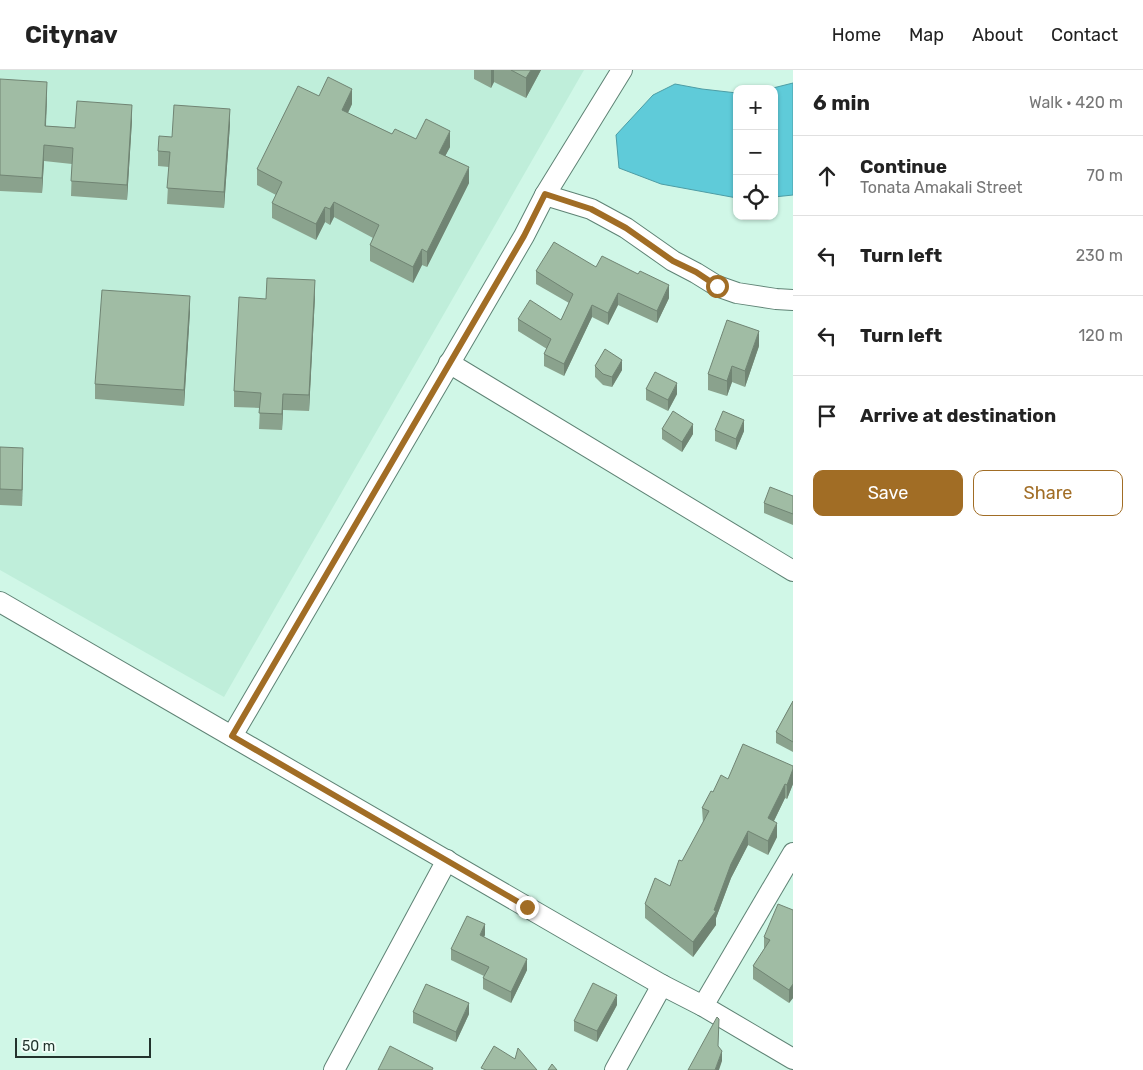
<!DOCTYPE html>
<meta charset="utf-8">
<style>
:root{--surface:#fff;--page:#f6f6f6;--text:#222;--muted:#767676;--line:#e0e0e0;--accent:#a16d25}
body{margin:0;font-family:Rubik,sans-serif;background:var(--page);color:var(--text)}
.controls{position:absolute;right:15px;top:15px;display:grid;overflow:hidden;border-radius:10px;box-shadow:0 1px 4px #0004}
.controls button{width:45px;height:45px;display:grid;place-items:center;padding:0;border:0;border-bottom:1px solid var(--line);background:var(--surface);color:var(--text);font:25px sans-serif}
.scale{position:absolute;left:15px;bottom:12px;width:136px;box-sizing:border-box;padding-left:5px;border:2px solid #23332d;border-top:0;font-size:14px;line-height:18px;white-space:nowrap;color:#23332d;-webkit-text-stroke:4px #effef7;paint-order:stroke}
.stop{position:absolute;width:15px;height:15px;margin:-11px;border:4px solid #a16d25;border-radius:50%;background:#fff}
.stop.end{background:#a16d25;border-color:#fff;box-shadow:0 1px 5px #0008}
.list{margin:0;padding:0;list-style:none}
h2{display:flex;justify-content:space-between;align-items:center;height:65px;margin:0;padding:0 20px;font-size:21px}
h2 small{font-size:16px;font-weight:400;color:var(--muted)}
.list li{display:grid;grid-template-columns:32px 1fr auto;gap:15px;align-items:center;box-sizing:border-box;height:80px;padding:0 20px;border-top:1px solid var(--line)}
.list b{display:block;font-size:19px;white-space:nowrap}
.list p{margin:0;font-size:16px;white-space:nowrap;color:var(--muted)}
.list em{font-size:16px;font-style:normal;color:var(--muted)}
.actions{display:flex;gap:10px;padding:15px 20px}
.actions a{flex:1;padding:11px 0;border:1px solid var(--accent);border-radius:10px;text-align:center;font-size:18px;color:var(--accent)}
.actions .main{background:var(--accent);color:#fff}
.icon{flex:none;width:28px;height:28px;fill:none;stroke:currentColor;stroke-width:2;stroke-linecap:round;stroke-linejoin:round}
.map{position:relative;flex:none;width:793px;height:1000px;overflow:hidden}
header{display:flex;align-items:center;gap:30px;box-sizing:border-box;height:70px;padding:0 25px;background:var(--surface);border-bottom:1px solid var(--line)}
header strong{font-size:24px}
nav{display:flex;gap:28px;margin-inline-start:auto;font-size:18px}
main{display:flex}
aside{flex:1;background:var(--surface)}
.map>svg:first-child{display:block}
.built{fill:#bfeeda}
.water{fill:#5fcbd9;stroke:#4d9da5}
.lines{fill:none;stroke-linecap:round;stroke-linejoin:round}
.street-casing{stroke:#5f8375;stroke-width:22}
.street{stroke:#fff;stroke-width:20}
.wall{fill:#8aa28d}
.shaded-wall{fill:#708473}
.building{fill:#a0bca4;stroke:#708473}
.route{stroke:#a16d25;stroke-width:6}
</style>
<header>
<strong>Citynav</strong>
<nav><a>Home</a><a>Map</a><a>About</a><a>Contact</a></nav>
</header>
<main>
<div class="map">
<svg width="793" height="1000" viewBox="0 0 793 1000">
<rect width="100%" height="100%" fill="#d0f7e7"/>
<polygon class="built" points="0,0 584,0 224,627 0,500"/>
<g class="water">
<polygon points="793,13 793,125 774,127 774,19 769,19"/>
<polygon points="675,14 702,19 737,23 737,128 661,114 619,98 616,65 653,25"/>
</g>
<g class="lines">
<g class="street-casing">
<g id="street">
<polyline points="545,125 591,139 626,158 673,191 696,203 717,216 737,223 776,229 793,230"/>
<polyline points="449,293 793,501"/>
<polyline points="0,532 608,884 662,915 703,936 793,989"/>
<polyline points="232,666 524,166 545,125 622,0"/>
<polyline points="703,936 793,783"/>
<polyline points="334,1000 447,790"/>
<polyline points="615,1000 662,915"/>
</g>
</g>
<use href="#street" class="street"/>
</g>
<g class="wall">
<polygon points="474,0 541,0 526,28 494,12 491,18 474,9"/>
<polygon points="0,9 47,27 46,56 75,58 132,50 127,130 71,126 72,94 44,91 42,123 0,121"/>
<polygon points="319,26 352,34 348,43 392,64 416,69 450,77 445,86 469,113 427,197 422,195 413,213 370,191 370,175 373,168 334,147 330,155 325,152 316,170 272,148 272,133 276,125 257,115 257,99"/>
<polygon points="230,54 224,138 167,134 169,97 158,96 158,81 172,67"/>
<polygon points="596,197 669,228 657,253 618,235 608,255 592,247 564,306 544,296 544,284 547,279 518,261 518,249 561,250 569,233 536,214 536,201"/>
<polygon points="315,226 309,341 283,340 282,360 259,359 260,338 234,337 234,321 266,229"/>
<polygon points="190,241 184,336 95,329 95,314"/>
<polygon points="759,276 745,317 732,312 727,326 708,320 708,304"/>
<polygon points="595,296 622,300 612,317 603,315 595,307"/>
<polygon points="646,319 677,324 668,341 646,330"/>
<polygon points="662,359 693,364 682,382 662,369"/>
<polygon points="715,360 744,361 736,380 715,371"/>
<polygon points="0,377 23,393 22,436 0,435"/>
<polygon points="793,426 793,455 764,443 764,433"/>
<polygon points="793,631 793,682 776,673 776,662"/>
<polygon points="793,696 793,714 787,729 785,728 774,751 777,767 768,785 748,775 731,808 716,848 716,855 693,887 645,848 645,834 670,816 703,753 702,738 713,722"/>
<polygon points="793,840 793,928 789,933 753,909 753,896 764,879 764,867"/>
<polygon points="485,865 484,867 527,900 511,933 483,919 483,908 484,906 451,890 451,879"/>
<polygon points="617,935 597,972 574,961 574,951"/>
<polygon points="413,942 469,944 456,972 413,953"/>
</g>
<g class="shaded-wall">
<polygon points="491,0 494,0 494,12 491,18"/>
<polygon points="531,0 541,0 526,28 526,8"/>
<polygon points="47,12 47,27 45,72 45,56"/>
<polygon points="352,19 352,34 342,55 342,40"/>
<polygon points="132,35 132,50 127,130 127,115"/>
<polygon points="230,39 230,54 224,138 224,122"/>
<polygon points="450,61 450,77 439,98 439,83"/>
<polygon points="44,75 44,91 42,123 42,108"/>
<polygon points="469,97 469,113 427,197 427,182"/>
<polygon points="334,132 334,147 330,155 330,139"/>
<polygon points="325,137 325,152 316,170 316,154"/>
<polygon points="422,179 422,195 413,213 413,197"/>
<polygon points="315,210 315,226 309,341 309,325"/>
<polygon points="669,215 669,228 657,253 657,241"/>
<polygon points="618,223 618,235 608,255 608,243"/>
<polygon points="190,226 190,241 184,336 184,320"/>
<polygon points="592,235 592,247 564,306 564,294"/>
<polygon points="759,261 759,276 745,317 745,301"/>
<polygon points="622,290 622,300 612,317 612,307"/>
<polygon points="732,296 732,312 727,326 727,311"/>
<polygon points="677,313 677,324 668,341 668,330"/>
<polygon points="283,324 283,340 282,360 282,344"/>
<polygon points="744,350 744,361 736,380 736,369"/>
<polygon points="693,354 693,364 682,382 682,372"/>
<polygon points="23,378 23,393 22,436 22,420"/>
<polygon points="793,699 793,714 787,729 787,715"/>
<polygon points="785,714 785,728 768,763 768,748"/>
<polygon points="777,753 777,767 768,785 768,771"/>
<polygon points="748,761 748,775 731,808 716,848 716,855 693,887 693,872 714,840 731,794"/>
<polygon points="485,854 485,865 480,875 480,865"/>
<polygon points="527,889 527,900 511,933 511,922"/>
<polygon points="793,914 793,928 789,933 789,920"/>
<polygon points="617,925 617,935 597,972 597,961"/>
<polygon points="469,933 469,944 456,972 456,962"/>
<polygon points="722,981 722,991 719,1000 715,1000"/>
</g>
<g class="building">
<polygon points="511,0 531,0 526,8"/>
<polygon points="328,7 352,19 342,40 392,64 395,59 416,69 426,49 450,61 439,83 469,97 427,182 422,179 413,197 370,175 379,155 334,132 330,139 325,137 316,154 272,133 282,112 257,99 298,16 319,26"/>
<polygon points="0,9 47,12 45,56 75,58 77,31 132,35 127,115 71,111 73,78 44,75 42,108 0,105"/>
<polygon points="174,35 230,39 224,122 167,118 170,82 158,81 159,66 172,67"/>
<polygon points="554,172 596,197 602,186 638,204 640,201 669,215 657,241 618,223 608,243 592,235 564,294 544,284 551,269 518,249 530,230 561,250 573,224 536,201"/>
<polygon points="267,208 315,210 309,325 283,324 282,344 259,343 261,323 234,321 239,227 266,229"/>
<polygon points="102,220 190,226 184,320 95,314"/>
<polygon points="727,250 759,261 745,301 732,296 727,311 708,304"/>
<polygon points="605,279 622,290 612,307 603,304 595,296"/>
<polygon points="655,302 677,313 668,330 646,319"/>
<polygon points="673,341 693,354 682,372 662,359"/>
<polygon points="723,341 744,350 736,369 715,360"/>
<polygon points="0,377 23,378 22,420 0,419"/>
<polygon points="770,417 793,426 793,444 764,433"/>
<polygon points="793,631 793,672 776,662"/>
<polygon points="743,674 793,696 793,699 787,715 785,714 768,748 777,753 768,771 748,761 731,794 714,840 716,841 693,872 645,834 655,808 670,816 679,790 682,791 709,741 702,738 711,721 713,722 721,705 728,709"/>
<polygon points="778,834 793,840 793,914 789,920 753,896 770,870 764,867"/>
<polygon points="467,846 485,854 480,865 527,889 511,922 483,908 489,897 451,879"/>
<polygon points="593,913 617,925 597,961 574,951"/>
<polygon points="426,914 469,933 456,962 413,942"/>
<polygon points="717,947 719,949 718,976 722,981 715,1000 688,1000"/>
<polygon points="390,976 433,998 432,1000 378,1000"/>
<polygon points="494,976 515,989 518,978 537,1000 486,1000 481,998"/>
<polygon points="552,994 557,1000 548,1000"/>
</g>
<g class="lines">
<polyline class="route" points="527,837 232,666 524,166 545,124 591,139 626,158 673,191 696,202 717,216"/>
</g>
</svg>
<div class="controls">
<button>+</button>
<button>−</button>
<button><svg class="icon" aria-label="locate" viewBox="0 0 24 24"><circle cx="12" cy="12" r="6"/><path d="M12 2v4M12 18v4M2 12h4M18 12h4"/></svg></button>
</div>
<div class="scale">50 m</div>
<div class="stop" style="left:717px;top:216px"></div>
<div class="stop end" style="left:527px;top:837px"></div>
</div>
<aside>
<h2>6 min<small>Walk · 420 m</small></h2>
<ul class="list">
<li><svg class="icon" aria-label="ahead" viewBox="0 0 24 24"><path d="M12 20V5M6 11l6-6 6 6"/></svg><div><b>Continue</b><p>Tonata Amakali Street</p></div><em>70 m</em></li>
<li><svg class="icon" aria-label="left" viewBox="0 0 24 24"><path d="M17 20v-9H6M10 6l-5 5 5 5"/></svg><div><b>Turn left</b></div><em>230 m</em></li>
<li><svg class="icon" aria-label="left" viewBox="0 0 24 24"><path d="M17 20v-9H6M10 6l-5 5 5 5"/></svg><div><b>Turn left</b></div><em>120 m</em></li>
<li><svg class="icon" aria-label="arrive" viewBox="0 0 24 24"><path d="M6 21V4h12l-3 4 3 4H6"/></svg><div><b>Arrive at destination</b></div></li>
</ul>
<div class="actions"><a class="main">Save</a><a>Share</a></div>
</aside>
</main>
